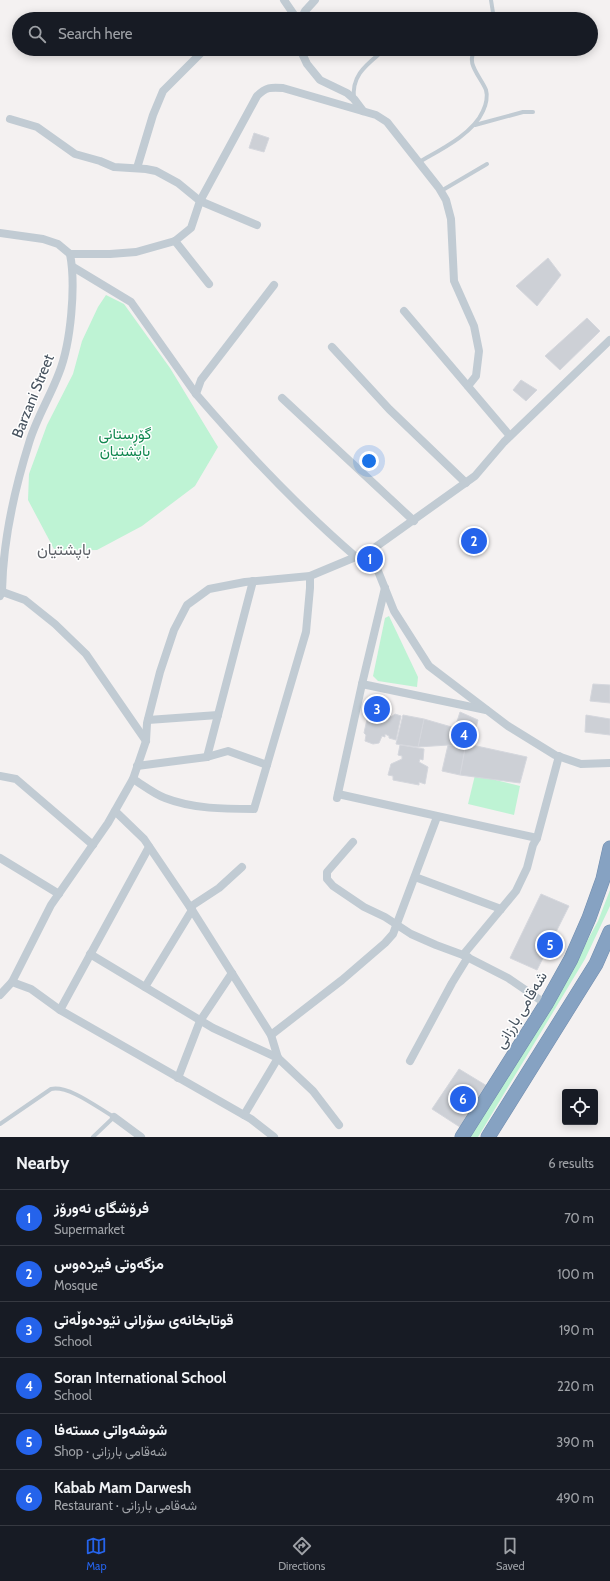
<!DOCTYPE html>
<meta charset="utf-8">
<style>
:root{--surface:#171b24;--page:#20242c;--text:#f1f3f6;--muted:#9ea1a6;--line:#363941;--accent:#2563eb}
body{margin:0;font-family:Cabin,Vazirmatn,sans-serif;background:var(--page);color:var(--text)}
.controls{position:absolute;right:12px;bottom:12px;display:grid;overflow:hidden;border-radius:4px;box-shadow:0 2px 10px #0003}
.controls button{width:36px;height:36px;display:grid;place-items:center;padding:0;border:0;border-bottom:1px solid var(--line);background:var(--surface);color:var(--text);font:20px sans-serif}
.you{position:absolute;left:369px;top:461px;width:14px;height:14px;margin:-10px;border:3px solid #fff;border-radius:50%;background:#1a73e8;box-shadow:0 0 0 6px #1a73e833}
.badge{display:grid;place-items:center;width:26px;height:26px;border-radius:50%;background:var(--accent);color:#fff;font-size:13px;font-weight:700}
.pin{position:absolute;translate:-50% -50%;border:2px solid #fff;box-shadow:0 1px 4px #0006}
.list{margin:0;padding:0;list-style:none}
h2{display:flex;justify-content:space-between;align-items:center;height:52px;margin:0;padding:0 16px;font-size:17px}
h2 small{font-size:13px;font-weight:400;color:var(--muted)}
.list li{display:grid;grid-template-columns:26px 1fr auto;gap:12px;align-items:center;box-sizing:border-box;height:56px;padding:0 16px;border-top:1px solid var(--line)}
.list b{display:block;font-size:15px;white-space:nowrap}
.list p{margin:0;font-size:13px;white-space:nowrap;color:var(--muted)}
.list em{font-size:13px;font-style:normal;color:var(--muted)}
.icon{flex:none;width:22px;height:22px;fill:none;stroke:currentColor;stroke-width:2;stroke-linecap:round;stroke-linejoin:round}
.map{position:relative;flex:none;width:610px;height:1137px;overflow:hidden}
.search{position:absolute;background:var(--surface);box-shadow:0 2px 10px #0003;left:12px;right:12px;top:12px;height:44px;display:flex;align-items:center;gap:10px;box-sizing:border-box;padding:0 14px;border-radius:22px;color:var(--muted);font-size:15px}
.sheet{height:388px;background:var(--surface)}
nav{display:flex;justify-content:space-around;align-items:center;box-sizing:border-box;height:56px;border-top:1px solid var(--line);background:var(--surface);font-size:11px;color:var(--muted)}
nav a{display:grid;justify-items:center;gap:2px}
nav .on{color:var(--accent)}
.map>svg:first-child{display:block}
.green{fill:#bef3d4}
.building{fill:#cdd0d6;stroke:#d5d7dd}
.lines{fill:none;stroke-linecap:round;stroke-linejoin:round}
.highway-casing{stroke:#718dae;stroke-width:15}
.lane{stroke:#c1cbd3;stroke-width:4}
.street{stroke:#c1cbd3;stroke-width:8}
.highway{stroke:#86a2c2;stroke-width:14}
.labels{text-anchor:middle;stroke-width:3;stroke-linejoin:round;paint-order:stroke}
.street-label{font-size:15px;fill:#485460;stroke:#fff}
.park-label{font-size:15px;fill:#128850;stroke:#fff}
.neighbourhood-label{font-size:16px;fill:#5d6167;stroke:#fff}
</style>
<div class="map">
<svg width="610" height="1137" viewBox="0 0 610 1137">
<rect width="100%" height="100%" fill="#f4f1f1"/>
<g class="green">
<polygon points="106,295 124,304 170,368 218,447 195,486 142,526 97,550 55,551 28,500 29,474 47,425 73,374 82,341 98,307"/>
<polygon points="389,616 418,677 417,687 378,681 373,676 385,618"/>
<polygon points="475,775 520,786 514,815 468,804"/>
<polygon points="610,890 610,906 585,959 478,1137 470,1137 579,956 598,921"/>
</g>
<g class="building">
<polygon points="254,133 269,138 264,152 249,148"/>
<polygon points="548,258 561,275 537,306 516,286"/>
<polygon points="587,318 600,331 560,370 545,356"/>
<polygon points="521,380 537,390 526,401 513,390"/>
<polygon points="593,684 610,685 610,703 590,701"/>
<polygon points="378,704 388,707 391,717 395,714 401,716 396,740 389,738 389,736 385,734 385,737 382,736 379,743 373,744 365,741 366,735 364,733 369,710 372,709 374,705 377,706"/>
<polygon points="460,712 478,720 472,745 527,757 520,783 460,775 465,748 448,745 418,747 424,719 455,728"/>
<polygon points="403,715 424,719 418,747 396,744"/>
<polygon points="586,715 610,719 610,735 585,732"/>
<polygon points="400,745 424,749 423,760 420,759 419,762 428,767 425,784 419,782 419,785 393,780 393,776 388,775 391,764 402,759 402,756 398,755"/>
<polygon points="448,745 465,748 460,775 442,771"/>
<polygon points="541,894 569,906 537,970 510,958"/>
<polygon points="459,1069 492,1089 466,1131 432,1109"/>
</g>
<g class="lines">
<g class="highway-casing">
<g id="highway">
<polyline points="462,1137 546,1004 571,959 589,918 603,879 610,848"/>
<polyline points="488,1137 596,964 610,932"/>
</g>
</g>
<g class="lane">
<polyline points="491,0 494,19"/>
<path d="M354 99C351 74 368 64 385 49"/>
<polyline points="475,125 523,112 533,112"/>
<path d="M419 162C440 150 473 134 483 111 486 105 488 96 486 90 481 77 463 61 477 49"/>
<polyline points="441,191 487,164"/>
<path d="M0 1124 51 1089C69 1085 98 1108 114 1117L93 1137"/>
</g>
<g class="street">
<polyline points="284,0 297,19"/>
<polyline points="301,19 305,11 315,0"/>
<polyline points="300,49 307,64 320,80 347,93 354,99 363,111"/>
<polyline points="10,119 37,127 75,154 100,161 114,167 146,169 156,171 178,183 200,201 257,225"/>
<polyline points="137,168 153,115 163,91 205,49"/>
<path d="M0 233 43 239 58 244 70 254C76 285 71 343 59 373 50 397 36 419 29 443 14 491 3 540 2 591L0 596"/>
<polyline points="175,241 209,284"/>
<path d="M70 254H110L136 252 175 241 191 228 200 201 257 96C266 87 271 87 283 88L376 115 387 122 439 188 446 200 451 219 454 281 474 326 479 351 476 376 468 386"/>
<polyline points="73,267 131,302 196,394"/>
<path d="M274 285 201 380 196 394C246 452 298 507 356 557"/>
<polyline points="404,311 510,436"/>
<polyline points="332,347 389,409 466,483"/>
<polyline points="282,398 414,521"/>
<polyline points="370,551 394,611 429,666 508,726 555,755 581,764 610,763"/>
<polyline points="0,591 25,600 55,624 86,654 146,741"/>
<polyline points="362,684 486,710"/>
<polyline points="148,720 218,715"/>
<polyline points="207,757 253,581"/>
<polyline points="137,766 207,757 228,751 267,765"/>
<polyline points="0,776 16,779 93,845"/>
<path d="M133 779C143 785 154 794 165 798 193 809 225 809 254 809L306 632 310 588V576"/>
<polyline points="338,794 537,838"/>
<polyline points="337,798 362,684 385,588"/>
<polyline points="115,811 144,839 192,910 271,1035 278,1058 313,1091 339,1125"/>
<polyline points="353,842 327,872 327,879 333,886 364,907 385,917 411,934 436,945 463,955 508,978 546,1004"/>
<polyline points="0,858 59,894"/>
<polyline points="415,877 501,909"/>
<polyline points="190,907 219,888 242,867"/>
<polyline points="90,954 213,1028 278,1058 244,1115"/>
<polyline points="463,955 516,891 527,868 533,845 537,838 559,756"/>
<polyline points="12,982 51,905 108,823 133,779 146,741 147,723 160,672 174,630 187,605 209,589 245,582 310,576 370,551 475,476 504,442 610,340"/>
<polyline points="145,987 192,910"/>
<polyline points="0,995 12,982 31,989 60,1010 251,1119 274,1137"/>
<polyline points="60,1010 149,847"/>
<polyline points="271,1035 342,980 385,943 393,934 437,817"/>
<polyline points="410,1061 452,983 468,957"/>
<polyline points="178,1078 200,1021 232,973"/>
<polyline points="114,1117 141,1137"/>
</g>
<use href="#highway" class="highway"/>
</g>
<g class="labels">
<g class="street-label">
<text transform="translate(33 396) rotate(-68)" y="5">Barzani Street</text>
<text transform="translate(521 1010) rotate(-59)" y="5">شەقامی بارزانی</text>
</g>
<g class="park-label">
<text x="125" y="439">گۆڕستانی<tspan x="125" dy="17">باپشتیان</tspan></text>
</g>
<g class="neighbourhood-label">
<text x="64" y="555">باپشتیان</text>
</g>
</g>
</svg>
<div class="controls">
<button><svg class="icon" aria-label="locate" viewBox="0 0 24 24"><circle cx="12" cy="12" r="6"/><path d="M12 2v4M12 18v4M2 12h4M18 12h4"/></svg></button>
</div>
<div class="you"></div>
<div class="pin badge" style="left:370px;top:559px">1</div>
<div class="pin badge" style="left:474px;top:541px">2</div>
<div class="pin badge" style="left:377px;top:709px">3</div>
<div class="pin badge" style="left:464px;top:735px">4</div>
<div class="pin badge" style="left:550px;top:945px">5</div>
<div class="pin badge" style="left:463px;top:1099px">6</div>
<div class="search"><svg class="icon" aria-label="search" viewBox="0 0 24 24"><circle cx="10" cy="10" r="6"/><path d="M15 15l6 6"/></svg>Search here</div>
</div>
<section class="sheet">
<h2>Nearby<small>6 results</small></h2>
<ul class="list">
<li><span class="badge">1</span><div><b>فرۆشگای نەورۆز</b><p>Supermarket</p></div><em>70 m</em></li>
<li><span class="badge">2</span><div><b>مزگەوتی فیردەوس</b><p>Mosque</p></div><em>100 m</em></li>
<li><span class="badge">3</span><div><b>قوتابخانەی سۆرانی نێودەوڵەتی</b><p>School</p></div><em>190 m</em></li>
<li><span class="badge">4</span><div><b>Soran International School</b><p>School</p></div><em>220 m</em></li>
<li><span class="badge">5</span><div><b>شوشەواتی مستەفا</b><p>Shop · شەقامی بارزانی</p></div><em>390 m</em></li>
<li><span class="badge">6</span><div><b>Kabab Mam Darwesh</b><p>Restaurant · شەقامی بارزانی</p></div><em>490 m</em></li>
</ul>
</section>
<nav>
<a class="on"><svg class="icon" aria-label="map" viewBox="0 0 24 24"><path d="M3 6l6-2 6 2 6-2v14l-6 2-6-2-6 2zM9 4v14M15 6v14"/></svg>Map</a>
<a><svg class="icon" aria-label="directions" viewBox="0 0 24 24"><path d="M12 3l9 9-9 9-9-9zM9 14v-3h6M13 9l2 2-2 2"/></svg>Directions</a>
<a><svg class="icon" aria-label="saved" viewBox="0 0 24 24"><path d="M7 4h10v16l-5-4-5 4z"/></svg>Saved</a>
</nav>
